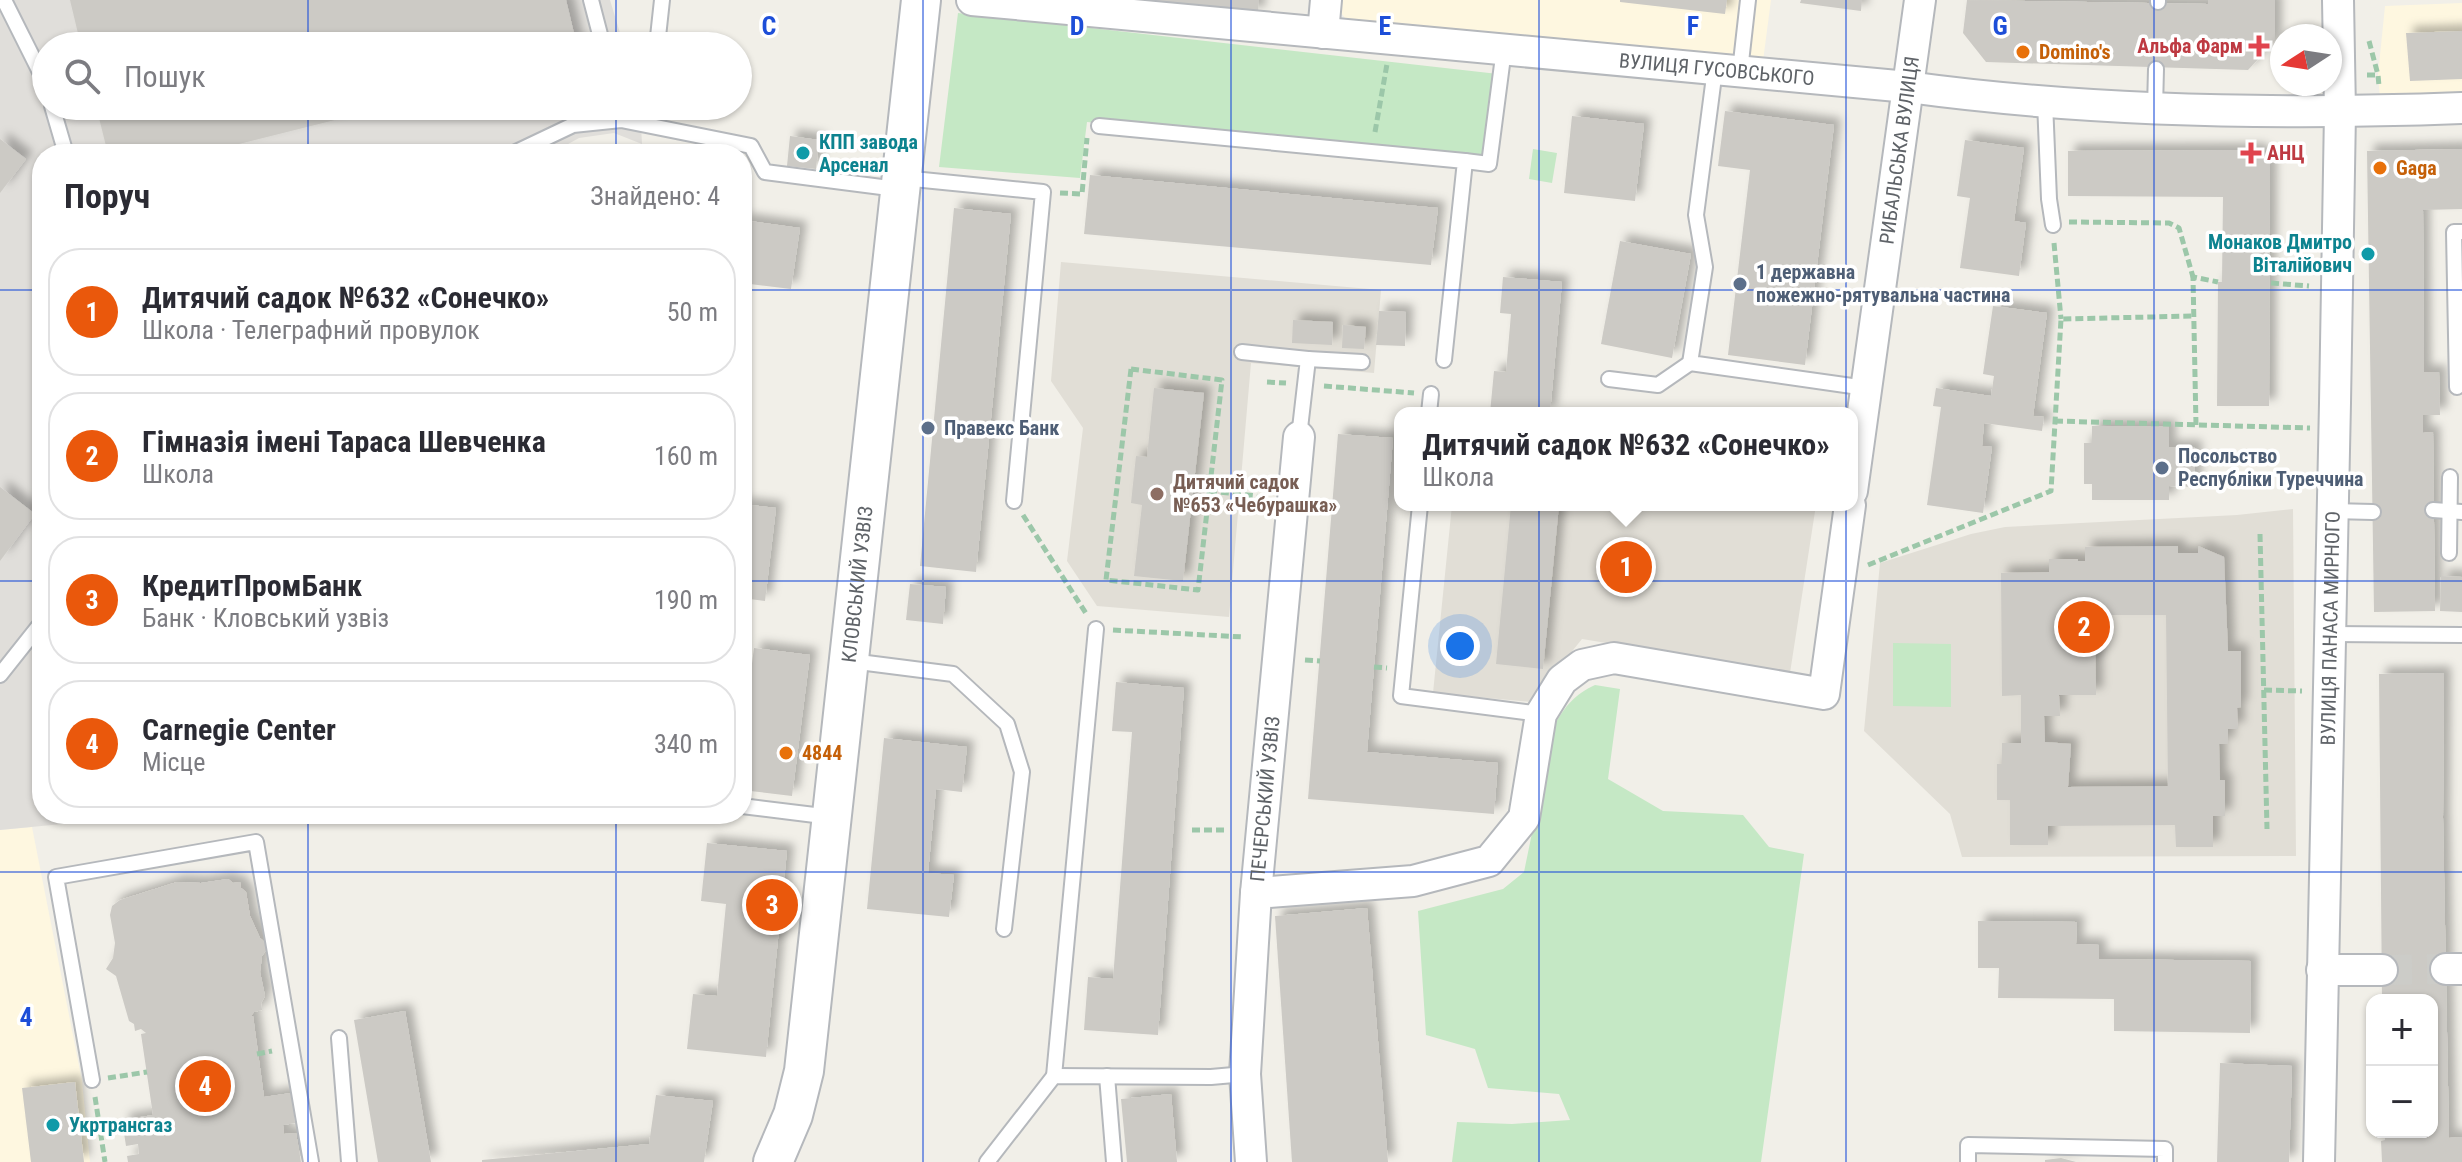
<!DOCTYPE html>
<html lang="uk">
<meta charset="utf-8">
<style>
:root{--surface:#fff;--page:#f7f7f7;--text:#2b2b33;--muted:#7c7c81;--line:#e1e1e2;--accent:#ea580c}
body{margin:0;font-family:"Roboto Condensed",sans-serif;background:var(--page);color:var(--text)}
.controls{position:absolute;right:24px;bottom:24px;display:grid;overflow:hidden;border-radius:16px;box-shadow:0 2px 6px #0004}
.controls button{width:72px;height:72px;display:grid;place-items:center;padding:0;border:0;border-bottom:2px solid var(--line);background:var(--surface);color:var(--text);font:40px sans-serif}
.compass{position:absolute;left:2270px;top:24px;width:72px;height:72px;border-radius:50%;background:var(--surface);box-shadow:0 2px 6px #0004;rotate:258deg}
.you{position:absolute;left:1460px;top:646px;width:28px;height:28px;margin:-20px;border:6px solid #fff;border-radius:50%;background:#1a73e8;box-shadow:0 0 0 12px #1a73e833}
.badge{display:grid;place-items:center;width:52px;height:52px;border-radius:50%;background:var(--accent);color:#fff;font-size:26px;font-weight:700}
.pin{position:absolute;translate:-50% -50%;border:4px solid #fff;box-shadow:0 2px 8px #0006}
.popup{position:absolute;left:1394px;top:407px;width:464px;height:104px;box-sizing:border-box;display:grid;place-content:center;border-radius:16px;background:var(--surface);filter:drop-shadow(0 2px 6px #0005);font-size:26px;white-space:nowrap;color:var(--muted)}
.popup b{font-size:30px;color:var(--text)}
.popup::after{content:'';position:absolute;left:50%;top:100%;margin-left:-16px;border:16px solid transparent;border-top-color:var(--surface)}
.list{margin:0;padding:0;list-style:none}
h2{display:flex;justify-content:space-between;align-items:center;height:104px;margin:0;padding:0 32px;font-size:34px}
h2 small{font-size:26px;font-weight:400;color:var(--muted)}
.list li{display:grid;grid-template-columns:52px 1fr auto;gap:24px;align-items:center;box-sizing:border-box;height:128px;margin:0 16px 16px;padding:0 16px;border:2px solid var(--line);border-radius:32px}
.list b{display:block;font-size:30px;white-space:nowrap}
.list p{margin:0;font-size:26px;white-space:nowrap;color:var(--muted)}
.list em{font-size:26px;font-style:normal;color:var(--muted)}
.icon{flex:none;width:44px;height:44px;fill:none;stroke:currentColor;stroke-width:2;stroke-linecap:round;stroke-linejoin:round}
.map{position:relative;flex:none;width:2462px;height:1162px;overflow:hidden}
.search{position:absolute;background:var(--surface);box-shadow:0 2px 6px #0004;left:32px;top:32px;width:720px;height:88px;display:flex;align-items:center;gap:20px;box-sizing:border-box;padding:0 28px;border-radius:44px;color:var(--muted);font-size:30px}
.panel{position:absolute;background:var(--surface);box-shadow:0 2px 6px #0004;left:32px;top:144px;width:720px;height:680px;border-radius:32px}
.map>svg:first-child{display:block}
.commercial{fill:#fef7e0}
.industrial{fill:#e0deda}
.education{fill:#e1ded6}
.green{fill:#c5e8c5}
.building{fill:#cccac5;fill-rule:evenodd;filter:url(#shadow)}
.lines{fill:none;stroke-linecap:round;stroke-linejoin:round}
.minor-tunnel{stroke:#ccccc8;stroke-width:30;stroke-dasharray:30 15;stroke-linecap:butt}
.service-casing{stroke:#b5b8bc;stroke-width:18}
.minor-casing{stroke:#b5b8bc;stroke-width:34}
.tertiary-casing{stroke:#b5b8bc;stroke-width:42}
.path{stroke:#9cc7a9;stroke-width:5;stroke-dasharray:8 4;stroke-linecap:butt}
.service{stroke:#fff;stroke-width:14}
.minor{stroke:#fff;stroke-width:30}
.tertiary{stroke:#fff;stroke-width:38}
.grid{fill:none;stroke:#1d4ed8;stroke-width:2;stroke-opacity:0.55}
.health-dot{fill:#e0444e;stroke:#fff;stroke-width:3}
.food-dot{fill:#e8710a;stroke:#fff;stroke-width:3}
.culture-dot{fill:#0f9aa8;stroke:#fff;stroke-width:3}
.service-dot{fill:#5c6f8a;stroke:#fff;stroke-width:3}
.education-dot{fill:#8d6e63;stroke:#fff;stroke-width:3}
.labels{text-anchor:middle;stroke-width:7;stroke-linejoin:round;paint-order:stroke}
.health-label{font-size:20px;font-weight:bold;fill:#be3a42;stroke:#fff;text-anchor:end}
.food-label{font-size:20px;font-weight:bold;fill:#c56008;stroke:#fff;text-anchor:start}
.street-label{font-size:20px;fill:#5f6368;stroke:#fff}
.culture-label{font-size:20px;font-weight:bold;fill:#0d838f;stroke:#fff;text-anchor:start}
.service-label{font-size:20px;font-weight:bold;fill:#4e5e75;stroke:#fff;text-anchor:start}
.education-label{font-size:20px;font-weight:bold;fill:#785e54;stroke:#fff;text-anchor:start}
.grid-label{font-size:26px;text-anchor:middle;font-weight:bold;fill:#1d4ed8;stroke:#fff;stroke-width:7;stroke-linejoin:round;paint-order:stroke}
</style>
<div class="map">
<svg width="2462" height="1162" viewBox="0 0 2462 1162">
<defs>
<filter id="shadow"><feDropShadow dx="7" dy="-7" stdDeviation="4" flood-color="#0004"/></filter>
</defs>
<rect width="100%" height="100%" fill="#f1efe8"/>
<g class="commercial">
<polygon points="1339,0 1771,0 1763,61 1349,23 1338,9"/>
<polygon points="2462,3 2462,108 2381,111 2378,75 2385,6"/>
<polygon points="32,827 82,1081 90,1162 0,1162 0,830"/>
</g>
<polygon class="industrial" points="0,0 610,0 624,46 46,46 46,106 640,106 642,144 614,133 579,138 550,154 42,154 42,814 166,814 0,830"/>
<g class="education">
<polygon points="1061,262 1381,290 1374,373 1251,363 1229,617 1097,606 1067,561 1083,428 1051,381"/>
<polygon points="1452,505 1816,505 1790,673 1582,639 1531,702 1433,693"/>
<polygon points="2293,509 2296,856 1962,857 1950,814 1864,731 1880,563 1971,534 2005,527 2237,515"/>
</g>
<g class="green">
<polygon points="958,13 1498,74 1488,161 1087,122 1080,178 939,167"/>
<polygon points="1533,149 1557,153 1552,183 1529,179"/>
<polygon points="1893,643 1951,644 1951,707 1893,706"/>
<path d="M1595 685 1620 689 1608 779 1663 811 1743 815 1769 847 1804 854 1761 1162H1452L1457 1122 1512 1124 1570 1120 1559 1094 1488 1088 1475 1049 1426 1035 1418 911 1503 889 1524 872 1554 726C1565 706 1575 694 1595 685Z"/>
</g>
<g class="building">
<polygon points="70,0 566,0 577,46 81,46"/>
<polygon points="1133,0 1259,0 1258,14"/>
<polygon points="1620,0 1727,0 1725,14 1620,2"/>
<polygon points="1801,0 1862,0 1861,11 1800,3"/>
<polygon points="1967,0 2208,4 2208,0 2275,0 2275,41 2248,70 1986,62 1963,33"/>
<polygon points="2462,31 2462,79 2410,81 2406,33"/>
<polygon points="96,106 387,106 387,107 199,154 108,154"/>
<polygon points="1725,111 1834,125 1805,365 1728,355 1750,170 1718,166"/>
<polygon points="1572,116 1644,124 1635,201 1564,193"/>
<polygon points="790,136 819,140 816,169 787,166"/>
<polygon points="0,139 26,159 0,193"/>
<polygon points="1965,140 2024,148 2014,221 2026,223 2019,276 1960,268 1970,198 1957,196"/>
<polygon points="2462,149 2462,209 2423,210 2424,372 2439,372 2440,415 2423,415 2423,433 2433,432 2435,611 2374,612 2367,151"/>
<polygon points="2258,150 2270,162 2269,406 2217,406 2218,282 2222,282 2223,197 2068,196 2068,151"/>
<polygon points="1090,175 1438,208 1431,265 1084,234"/>
<polygon points="954,208 1011,214 976,572 920,566"/>
<polygon points="742,220 800,228 791,289 742,283"/>
<polygon points="1620,241 1691,254 1672,358 1601,344"/>
<polygon points="1503,277 1562,282 1550,413 1490,413 1494,371 1506,372 1511,314 1500,313"/>
<polygon points="1993,306 2047,313 2033,416 2044,417 2042,431 1984,423 1982,446 1992,447 1983,513 1927,505 1941,407 1933,406 1936,388 1991,396 1994,376 1983,374"/>
<polygon points="1379,311 1406,312 1405,346 1376,345"/>
<polygon points="1293,320 1333,322 1332,345 1292,343"/>
<polygon points="1343,325 1366,327 1364,349 1342,348"/>
<polygon points="1154,388 1204,393 1183,581 1134,576 1142,505 1131,503 1136,456 1147,457"/>
<polygon points="2092,426 2169,426 2169,447 2195,447 2195,487 2169,486 2169,500 2092,500 2092,484 2084,484 2084,443 2092,443"/>
<polygon points="1338,434 1393,438 1367,752 1498,763 1494,814 1308,799"/>
<polygon points="0,487 35,514 0,561"/>
<polygon points="742,504 776,508 765,601 742,598"/>
<polygon points="1511,505 1559,505 1543,669 1496,664"/>
<path d="M2178 546V553H2198V546L2224 557 2228 651H2241V707L2237 708 2238 729H2228V744H2219L2220 780H2225V816H2213V847H2176L2175 825 2048 826V845H2010V800H1997V764H2002V743H2021V695L2002 696 2001 573 2049 572V559H2078V561H2085V547ZM2095 615H2166L2168 786 2068 787 2071 744 2045 742 2044 716H2060L2059 695H2096Z"/>
<polygon points="2441,576 2462,577 2462,612 2440,611"/>
<polygon points="910,584 946,587 943,624 906,620"/>
<polygon points="754,648 810,655 792,796 742,790 742,740"/>
<polygon points="2444,673 2443,818 2449,1138 2462,1137 2462,1162 2382,1162 2381,1141 2385,1140 2385,1132 2432,1132 2432,1000 2382,1000 2379,674"/>
<polygon points="1116,682 1184,688 1158,1035 1084,1030 1088,977 1113,979 1132,732 1112,731"/>
<polygon points="884,738 967,747 962,792 936,789 928,873 954,875 949,917 867,909"/>
<polygon points="707,843 787,851 766,1057 687,1049 693,994 717,996 726,904 701,901"/>
<polygon points="228,879 233,883 240,882 241,888 246,892 250,916 260,938 269,946 262,956 260,972 265,996 261,1003 262,1010 254,1012 250,1017 253,1016 264,1097 291,1093 295,1123 283,1125 284,1134 296,1133 301,1162 128,1162 127,1156 139,1154 138,1144 126,1146 122,1120 153,1115 141,1034 146,1033 141,1029 135,1031 134,1024 129,1021 116,976 106,969 113,958 115,943 110,915 112,906 120,900 177,882 201,883"/>
<polygon points="1367,908 1388,1162 1292,1162 1275,916"/>
<polygon points="1978,921 2077,922 2076,944 2099,945 2099,959 2251,961 2250,1033 2114,1031 2114,999 1998,998 1999,968 1978,968"/>
<polygon points="405,1011 431,1162 378,1162 354,1020"/>
<polygon points="2220,1063 2292,1066 2289,1162 2217,1162"/>
<polygon points="75,1082 84,1162 31,1162 22,1088"/>
<polygon points="1171,1094 1177,1162 1127,1162 1121,1099"/>
<polygon points="656,1095 713,1101 704,1162 482,1162 482,1160 649,1144"/>
<polygon points="2061,1158 2076,1162 2045,1162 2045,1160"/>
</g>
<g class="lines">
<polyline class="minor-tunnel" points="2382,970 2446,969"/>
<g class="service-casing">
<g id="service">
<polyline points="4,0 46,84"/>
<polyline points="591,0 603,46"/>
<polyline points="2158,2 2158,0"/>
<polyline points="657,46 662,0"/>
<polyline points="1715,69 1696,215 1705,267 1690,363 1866,388"/>
<polyline points="1740,71 1748,0"/>
<polyline points="2045,102 2049,199 2053,225"/>
<polyline points="52,106 66,154"/>
<polyline points="2155,108 2156,69"/>
<polyline points="1099,126 1465,161 1444,360"/>
<polyline points="512,154 573,125 621,120 751,146 765,172 897,189"/>
<polyline points="1465,161 1489,164 1504,49"/>
<polyline points="903,178 1043,192 1014,501"/>
<polyline points="1242,352 1308,359 1299,437"/>
<polyline points="1308,359 1362,362"/>
<polyline points="1609,379 1658,385 1690,363"/>
<polyline points="2457,387 2454,232 2462,232"/>
<polyline points="1429,413 1431,394"/>
<polyline points="1420,505 1401,696 1541,714"/>
<polyline points="2433,510 2462,512"/>
<polyline points="2332,511 2373,512"/>
<polyline points="2449,553 2450,477"/>
<polyline points="2331,634 2462,635"/>
<polyline points="851,661 953,674 1007,724 1022,772 1004,929"/>
<polyline points="0,675 42,622"/>
<polyline points="742,806 831,817"/>
<polyline points="339,1038 349,1162"/>
<polyline points="1054,1076 1096,629"/>
<polyline points="1107,1076 1114,1162"/>
<polyline points="92,1080 56,877 256,842 311,1162"/>
<polyline points="987,1162 1054,1076 1211,1077 1245,1074"/>
<polyline points="1968,1162 1968,1145 2165,1149 2165,1162"/>
</g>
</g>
<g class="minor-casing">
<g id="minor">
<path id="s1" d="M972 0 1908 87C2091 112 2278 115 2462 108"/>
<polyline points="1323,33 1326,0"/>
<path id="s2" d="M1852 491 1920 0"/>
<polyline points="1256,893 1413,881 1489,861 1524,818 1541,714 1562,680 1582,665 1614,658 1824,694 1850,505"/>
<polyline points="2446,969 2462,969"/>
<polyline points="2322,970 2382,970"/>
<path id="s3" d="M1251 1162 1245 1074 1256 893 1299 437"/>
<path id="s4" d="M2319 1162 2335 403 2340 112 2338 0"/>
</g>
</g>
<g class="tertiary-casing">
<g id="tertiary">
<path id="s5" d="M773 1162 793 1115 804 1071 921 0"/>
</g>
</g>
<g class="path">
<polyline points="2369,41 2378,75"/>
<polyline points="2367,75 2378,75 2379,86"/>
<polyline points="1375,132 1387,64"/>
<polyline points="1060,193 1082,194 1087,138"/>
<polyline points="2069,222 2169,223 2179,228 2193,277"/>
<polyline points="2054,243 2061,319"/>
<polyline points="2271,283 2309,286"/>
<polygon points="1131,369 1222,380 1198,590 1106,580"/>
<polyline points="1267,382 1286,383"/>
<polyline points="1324,386 1414,393"/>
<polyline points="2055,421 2310,428"/>
<polyline points="2196,425 2193,277 2218,282"/>
<polyline points="1209,491 1257,496"/>
<polyline points="1023,515 1087,615"/>
<polyline points="2260,534 2267,829"/>
<polyline points="1868,565 2051,491 2061,319 2195,316"/>
<polyline points="1113,630 1244,637"/>
<polyline points="1305,660 1320,661"/>
<polyline points="1374,667 1387,668"/>
<polyline points="2264,690 2302,691"/>
<polyline points="1192,830 1226,830"/>
<polyline points="257,1054 272,1051"/>
<polyline points="108,1078 147,1072"/>
<polyline points="95,1097 105,1162"/>
</g>
<use href="#service" class="service"/>
<use href="#minor" class="minor"/>
<use href="#tertiary" class="tertiary"/>
</g>
<path class="grid" d="M308 0V46M616 0V46M923 0V1162M1231 0V1162M1539 0V1162M1846 0V1162M2154 0V1162M308 106V154M616 106V154M0 290H42M742 290H2462M0 581H42M742 581H2462M308 814V1162M616 814V1162M0 872H2462"/>
<g class="health-dot">
<path d="M2255 34h8v8h8v8h-8v8h-8v-8h-8v-8h8z"/>
<path d="M2247 141h8v8h8v8h-8v8h-8v-8h-8v-8h8z"/>
</g>
<g class="food-dot">
<circle cx="2023" cy="52" r="8"/>
<circle cx="2380" cy="168" r="8"/>
<circle cx="786" cy="753" r="8"/>
</g>
<g class="culture-dot">
<circle cx="803" cy="153" r="8"/>
<circle cx="2368" cy="254" r="8"/>
<circle cx="53" cy="1125" r="8"/>
</g>
<g class="service-dot">
<circle cx="1740" cy="284" r="8"/>
<circle cx="928" cy="428" r="8"/>
<circle cx="2162" cy="468" r="8"/>
</g>
<circle class="education-dot" cx="1157" cy="494" r="8"/>
<g class="labels">
<g class="health-label">
<text x="2243" y="53">Альфа Фарм</text>
<text x="2267" y="160" text-anchor="start">АНЦ</text>
</g>
<g class="food-label">
<text x="2039" y="59">Domino's</text>
<text x="2396" y="175">Gaga</text>
<text x="802" y="760">4844</text>
</g>
<g class="street-label">
<text dy="7" stroke="none"><textPath href="#s1" startOffset="748">ВУЛИЦЯ ГУСОВСЬКОГО</textPath></text>
<text dy="7" stroke="none"><textPath href="#s2" startOffset="344">РИБАЛЬСЬКА ВУЛИЦЯ</textPath></text>
<text dy="7" stroke="none"><textPath href="#s5" startOffset="586">КЛОВСЬКИЙ УЗВІЗ</textPath></text>
<text dy="7" stroke="none"><textPath href="#s4" startOffset="534">ВУЛИЦЯ ПАНАСА МИРНОГО</textPath></text>
<text dy="7" stroke="none"><textPath href="#s3" startOffset="364">ПЕЧЕРСЬКИЙ УЗВІЗ</textPath></text>
</g>
<g class="culture-label">
<text x="819" y="149">КПП завода<tspan x="819" dy="23">Арсенал</tspan></text>
<text x="2352" y="249" text-anchor="end">Монаков Дмитро<tspan x="2352" dy="23">Віталійович</tspan></text>
<text x="69" y="1132">Укртрансгаз</text>
</g>
<g class="service-label">
<text x="1756" y="279">1 державна<tspan x="1756" dy="23">пожежно-рятувальна частина</tspan></text>
<text x="944" y="435">Правекс Банк</text>
<text x="2178" y="463">Посольство<tspan x="2178" dy="23">Республіки Туреччина</tspan></text>
</g>
<g class="education-label">
<text x="1173" y="489">Дитячий садок<tspan x="1173" dy="23">№653 «Чебурашка»</tspan></text>
</g>
</g>
<g class="grid-label">
<text x="769" y="35">C</text>
<text x="1077" y="35">D</text>
<text x="1385" y="35">E</text>
<text x="1693" y="35">F</text>
<text x="2000" y="35">G</text>
<text x="26" y="1026">4</text>
</g>
</svg>
<div class="controls">
<button>+</button>
<button>−</button>
</div>
<svg class="compass" viewBox="-18 -18 36 36"><path d="M0-13l5 13h-10z" fill="#e53935"/><path d="M0 13l5-13h-10z" fill="#7c7c81"/></svg>
<div class="you"></div>
<div class="pin badge" style="left:1626px;top:567px">1</div>
<div class="popup"><b>Дитячий садок №632 «Сонечко»</b>Школа</div>
<div class="pin badge" style="left:2084px;top:627px">2</div>
<div class="pin badge" style="left:772px;top:905px">3</div>
<div class="pin badge" style="left:205px;top:1086px">4</div>
<div class="search"><svg class="icon" aria-label="search" viewBox="0 0 24 24"><circle cx="10" cy="10" r="6"/><path d="M15 15l6 6"/></svg>Пошук</div>
<section class="panel">
<h2>Поруч<small>Знайдено: 4</small></h2>
<ul class="list">
<li><span class="badge">1</span><div><b>Дитячий садок №632 «Сонечко»</b><p>Школа · Телеграфний провулок</p></div><em>50 m</em></li>
<li><span class="badge">2</span><div><b>Гімназія імені Тараса Шевченка</b><p>Школа</p></div><em>160 m</em></li>
<li><span class="badge">3</span><div><b>КредитПромБанк</b><p>Банк · Кловський узвіз</p></div><em>190 m</em></li>
<li><span class="badge">4</span><div><b>Carnegie Center</b><p>Місце</p></div><em>340 m</em></li>
</ul>
</section>
</div>
